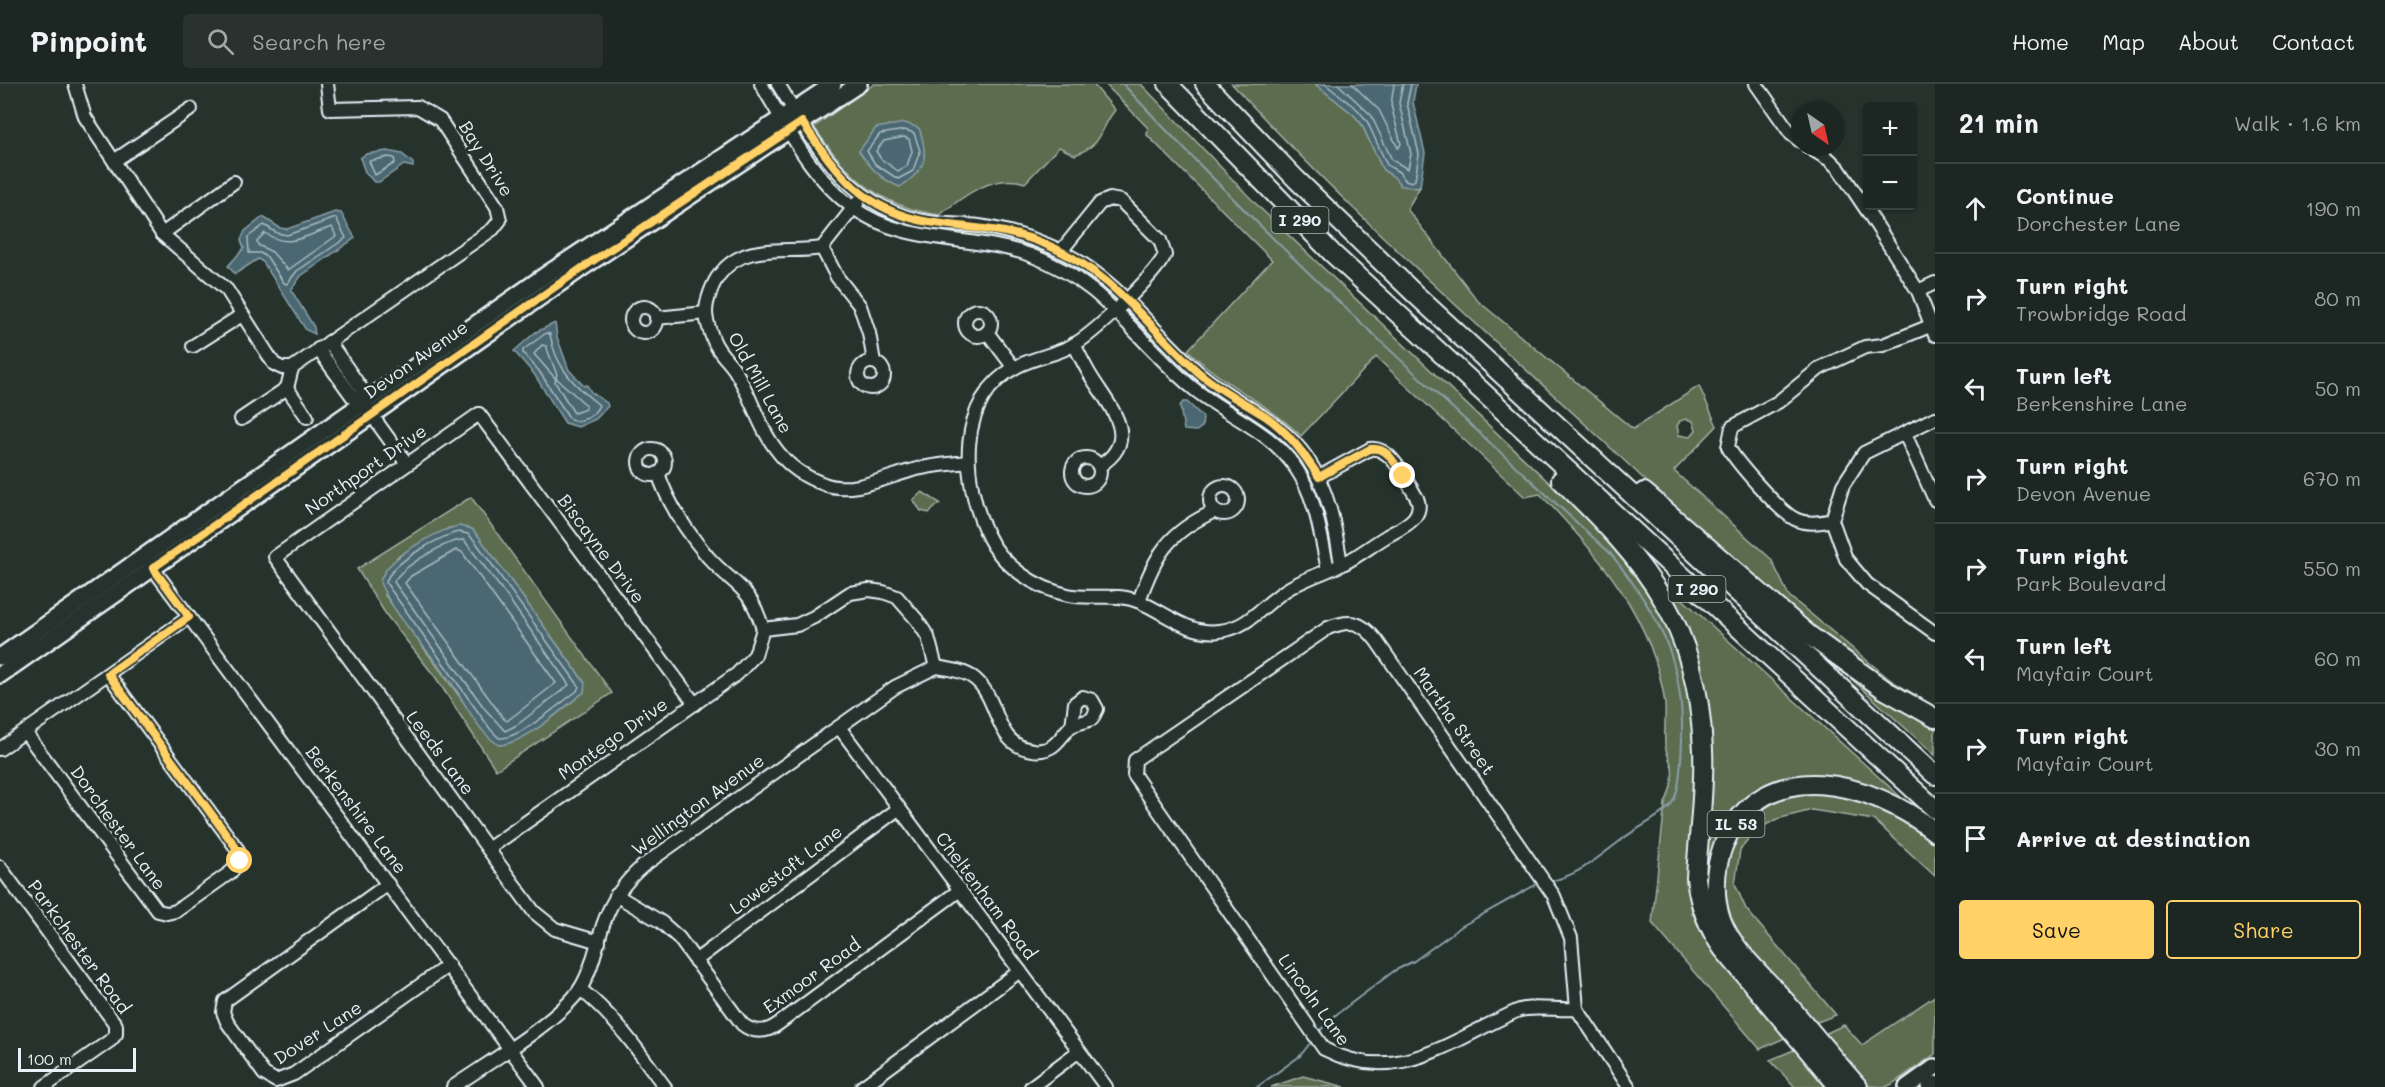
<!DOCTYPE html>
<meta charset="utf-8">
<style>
:root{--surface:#1c2622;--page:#29322f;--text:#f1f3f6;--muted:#a0a5a5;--line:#3a4340;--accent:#ffd166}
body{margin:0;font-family:Mali,sans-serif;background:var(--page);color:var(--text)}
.controls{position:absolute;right:18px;top:18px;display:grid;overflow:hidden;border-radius:6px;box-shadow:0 2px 4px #0004}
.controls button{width:54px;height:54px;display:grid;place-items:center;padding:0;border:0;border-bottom:2px solid var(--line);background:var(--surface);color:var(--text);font:30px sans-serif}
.compass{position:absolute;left:1791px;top:18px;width:54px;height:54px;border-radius:50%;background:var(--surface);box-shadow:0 2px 4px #0004;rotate:146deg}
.scale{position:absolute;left:18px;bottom:15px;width:118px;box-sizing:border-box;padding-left:6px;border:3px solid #e8f1f8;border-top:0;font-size:16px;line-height:21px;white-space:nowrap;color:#e8f1f8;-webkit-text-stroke:4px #26332d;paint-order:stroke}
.stop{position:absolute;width:18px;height:18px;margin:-14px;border:4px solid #ffd166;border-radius:50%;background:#fff}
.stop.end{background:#ffd166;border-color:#fff;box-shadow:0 2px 6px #0008}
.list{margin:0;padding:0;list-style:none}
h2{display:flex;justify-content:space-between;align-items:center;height:78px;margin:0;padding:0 24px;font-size:26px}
h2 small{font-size:20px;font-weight:400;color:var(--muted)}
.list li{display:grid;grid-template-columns:39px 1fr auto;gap:18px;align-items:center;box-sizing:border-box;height:90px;padding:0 24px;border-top:2px solid var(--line)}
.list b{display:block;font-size:22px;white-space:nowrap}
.list p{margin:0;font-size:20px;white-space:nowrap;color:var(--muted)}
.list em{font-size:20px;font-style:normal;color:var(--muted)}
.actions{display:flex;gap:12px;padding:18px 24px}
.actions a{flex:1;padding:14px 0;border:2px solid var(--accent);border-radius:6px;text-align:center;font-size:21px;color:var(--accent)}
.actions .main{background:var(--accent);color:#111}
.icon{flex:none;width:33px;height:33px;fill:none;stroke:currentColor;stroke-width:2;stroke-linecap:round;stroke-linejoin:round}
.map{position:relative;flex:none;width:1935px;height:1003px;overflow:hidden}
header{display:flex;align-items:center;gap:36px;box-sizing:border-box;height:84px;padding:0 30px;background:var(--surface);border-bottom:2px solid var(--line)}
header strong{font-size:28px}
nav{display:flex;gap:33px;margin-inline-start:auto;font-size:21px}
.search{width:420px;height:54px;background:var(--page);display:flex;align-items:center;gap:15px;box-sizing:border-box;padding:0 21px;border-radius:6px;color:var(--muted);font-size:22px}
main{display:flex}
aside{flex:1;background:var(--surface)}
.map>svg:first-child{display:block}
.green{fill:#5c6d4f;stroke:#a2afa4;stroke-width:1.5;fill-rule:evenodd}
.water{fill:#4c6872;stroke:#8a9fa8;stroke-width:1.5}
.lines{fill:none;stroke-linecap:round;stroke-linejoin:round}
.shore{stroke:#aabac2;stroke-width:1.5}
.stream{stroke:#8a9fa8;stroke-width:2}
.minor-casing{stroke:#e8f1f8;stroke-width:16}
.major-casing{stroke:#e8f1f8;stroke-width:20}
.highway-casing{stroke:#e8f1f8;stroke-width:22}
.minor{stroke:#26332d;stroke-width:12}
.major{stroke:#26332d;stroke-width:15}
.highway{stroke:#26332d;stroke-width:18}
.route{stroke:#ffd166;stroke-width:8}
.labels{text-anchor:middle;stroke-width:6;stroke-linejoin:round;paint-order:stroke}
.shield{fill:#26332d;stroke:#aeb8bb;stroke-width:1.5}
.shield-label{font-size:16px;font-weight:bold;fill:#e8f1f8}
.street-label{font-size:18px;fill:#e8f1f8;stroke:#26332d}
</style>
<header>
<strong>Pinpoint</strong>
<div class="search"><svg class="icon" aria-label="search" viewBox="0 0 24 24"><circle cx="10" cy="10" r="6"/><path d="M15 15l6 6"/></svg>Search here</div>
<nav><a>Home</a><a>Map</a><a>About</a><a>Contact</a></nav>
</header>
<main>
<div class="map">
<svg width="1935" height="1003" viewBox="0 0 1935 1003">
<rect width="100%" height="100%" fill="#26332d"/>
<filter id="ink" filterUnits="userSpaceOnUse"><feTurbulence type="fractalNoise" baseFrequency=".0167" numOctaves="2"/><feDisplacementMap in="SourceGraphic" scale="12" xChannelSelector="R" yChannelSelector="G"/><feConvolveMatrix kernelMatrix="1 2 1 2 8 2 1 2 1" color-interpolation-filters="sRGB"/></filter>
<g filter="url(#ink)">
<g class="green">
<path d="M874 0H1093L1115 26C1097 49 1106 58 1075 71L1059 63 1025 99C993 89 963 112 940 131 879 123 847 92 814 43Z"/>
<path d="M1105 0H1141L1260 124 1620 466 1668 535 1693 615 1696 664 1687 798 1692 828 1702 850 1719 874 1787 953 1760 965 1652 839 1665 719C1670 708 1674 695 1672 683 1670 676 1666 669 1665 661 1664 648 1666 634 1665 620 1654 534 1598 470 1540 410L1525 413 1376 273 1301 352C1267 318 1222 301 1188 266L1272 176 1147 51 1148 44Z"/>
<path d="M1232 0H1315L1353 30 1361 39 1383 86 1415 104 1420 103 1407 125 1478 217 1633 345 1699 302 1717 342 1674 387 1771 475 1789 512 1892 597 1935 623V628C1804 553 1697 443 1587 342 1467 231 1343 121 1232 0ZM1686 335 1693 337 1696 346 1690 353 1679 351 1677 342 1680 337Z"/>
<path d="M868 121 1011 154 1053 168 1074 180 1113 212 1110 213C1078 188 1041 170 1003 158 965 146 895 154 866 124Z"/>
<polygon points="1128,226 1270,342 1296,367 1314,394 1330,444 1335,477 1332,478 1310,399 1181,286 1128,229"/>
<polygon points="922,408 940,419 929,429 921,427 913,416"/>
<path d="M471 413 612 609 496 686 436 594 387 532 357 485ZM449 444 472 445 479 453 583 596 584 608C564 624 525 659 499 661L487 650 385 511 397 473Z"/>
<path d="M1657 492 1914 725C1870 700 1824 679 1774 700 1765 704 1756 713 1748 719 1730 731 1716 748 1712 770 1708 786 1710 805 1709 821L1704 803C1707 737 1719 665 1704 601 1695 562 1675 527 1657 492Z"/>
<polygon points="1825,571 1935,641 1935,671"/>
<path d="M1800 707 1852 712 1901 733 1935 757V792L1874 736 1812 726 1777 735 1760 744 1749 755 1740 766 1735 800 1746 825 1836 931 1812 940C1790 913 1756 880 1738 851 1700 787 1736 729 1800 707Z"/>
<polygon points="1935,912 1935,970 1892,1000 1886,1003 1868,1002 1822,951 1844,941 1862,961"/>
<polygon points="1796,965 1830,1003 1795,1003 1770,976"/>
<polygon points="1303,992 1345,1003 1271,1003"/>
</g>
<g class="water">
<polygon points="1315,0 1416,0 1413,18 1425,69 1420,103 1401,102 1394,93 1383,86 1361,39 1353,30"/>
<path d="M905 39 919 44C929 73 927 85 900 103 881 96 870 83 859 67L876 44Z"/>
<polygon points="387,67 402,70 413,79 413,83 404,81 379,98 374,98 365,88 360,74 366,70"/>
<polygon points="335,128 341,129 355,154 301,192 291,206 314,243 315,250 306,246 263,178 258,175 235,190 228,182 244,164 241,156 245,147 263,133 280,144 287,145"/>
<polygon points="555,239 557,253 569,286 584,302 587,301 591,308 607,319 608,322 596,335 578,343 565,339 534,290 514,267 536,248"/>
<polygon points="1183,318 1187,318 1203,333 1202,343 1196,347 1184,346 1180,322"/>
<path d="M459 442 472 445 479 453 585 599 584 608 580 611C559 627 526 659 499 661 478 649 465 618 451 598 428 565 397 536 380 499 383 476 436 446 459 442Z"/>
</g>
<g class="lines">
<g class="shore">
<polyline points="1325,0 1358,26 1367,37 1387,81 1399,88 1405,96 1412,98 1415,96 1419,70 1407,19 1411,0"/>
<polyline points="1338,0 1371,31 1392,76 1408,85 1411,70 1399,19 1403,0"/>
<polyline points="1352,0 1379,26 1398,64 1401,60 1391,21 1394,0"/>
<polygon points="905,46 914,49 920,67 913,87 898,95 875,80 867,67 880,50"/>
<polygon points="904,53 909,55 912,67 907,82 898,87 881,75 876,67 884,57"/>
<polygon points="388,73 394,74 395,79 375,91 369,77"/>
<polygon points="336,134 346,154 297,187 287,200 284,199 267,173 260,169 249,169 248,153 264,141 277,149 287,151"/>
<path d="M332 143 336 152 288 186 272 168 258 161 257 157 265 149C289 166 306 151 332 143Z"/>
<path d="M546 249 550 250C555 283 575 302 599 321 595 331 580 341 570 335L539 287 523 269V266Z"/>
<polygon points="542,261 546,262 557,291 555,294 534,270"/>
<polygon points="556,294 586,321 586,325 574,329 555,298"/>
<path d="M459 448 468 450 475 457 579 602 577 607C560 619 519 656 499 654L491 646 386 499C389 480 441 451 459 448Z"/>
<path d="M464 456 506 511 569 601 517 641 505 647 485 625 394 498C400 484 448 455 464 456Z"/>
<polygon points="456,466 462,468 556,599 507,637 504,635 405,499 411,492"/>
</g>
<g class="stream">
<path d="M1123 0C1276 166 1445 317 1611 470 1665 539 1688 586 1681 675 1680 688 1679 713 1669 723 1657 735 1638 743 1624 754 1601 771 1580 791 1551 797"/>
<polyline points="1320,947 1329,936 1394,887 1414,877 1462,842 1537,800"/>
<polyline points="1257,1003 1300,972 1311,958"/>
</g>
<g class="minor-casing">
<g id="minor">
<polyline points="75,0 85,33 162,150 227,206 274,280 282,284 292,284 493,145 500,136 497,123 440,36 418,23 330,25 327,0"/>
<path d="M761 0C787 43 811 93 852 123 905 162 971 150 1030 171 1106 198 1136 258 1194 305 1229 333 1272 347 1297 386 1317 416 1320 451 1328 485"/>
<path d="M778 0C816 62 850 126 929 138 946 141 963 140 979 142 1007 146 1036 155 1061 167 1119 197 1150 245 1197 287 1232 319 1279 333 1307 374 1329 407 1335 442 1341 480"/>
<polyline points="1756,0 1791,50 1800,57"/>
<polyline points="1808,63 1830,76 1839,85 1870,131 1918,207 1935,251"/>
<polyline points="114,77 191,25"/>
<path d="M858 118 822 164C787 170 745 157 720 190 713 198 706 217 706 228 706 237 712 255 717 263 722 272 731 279 736 288 752 314 759 345 779 369 790 383 807 394 824 400 853 411 888 392 917 385 933 381 951 380 967 378"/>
<polyline points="162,150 234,98"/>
<polyline points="822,164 837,193 860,222 869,249 874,278"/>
<path d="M1061 167 1100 119 1110 115 1121 117 1160 156 1165 171C1153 193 1097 247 1075 260 1057 271 1034 273 1016 283 955 316 962 397 987 450 1001 481 1035 504 1068 511 1091 516 1116 508 1140 518 1166 529 1189 551 1219 547 1251 544 1265 517 1291 503 1307 494 1325 488 1341 481 1357 473 1372 461 1387 452 1396 447 1407 442 1414 434 1419 428 1420 421 1417 414 1406 397 1392 362 1370 365L1319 393"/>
<polyline points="1918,207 1935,199"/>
<circle cx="644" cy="236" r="13"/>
<circle cx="978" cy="239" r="13"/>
<polyline points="656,234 706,229"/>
<polyline points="987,248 1014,284"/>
<polyline points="329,258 363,307 363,319"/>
<path d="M1074 260C1080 272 1085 283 1092 294 1110 323 1142 356 1099 382"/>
<polyline points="193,262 242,231"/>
<polyline points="318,265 352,312 363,319 407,380"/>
<circle cx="871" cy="291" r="13"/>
<polyline points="292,284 287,304 307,333"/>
<polyline points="1935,334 1864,369 1843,401 1832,436 1846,475 1867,500 1935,549"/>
<polyline points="241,335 287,304"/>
<polyline points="1905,350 1935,416"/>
<circle cx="652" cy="378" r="13"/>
<circle cx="1086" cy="388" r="14"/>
<path d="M658 389C668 420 687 448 708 473 735 503 750 501 763 545"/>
<circle cx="1224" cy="416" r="14"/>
<path d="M1832 436C1820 439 1807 441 1795 435 1780 428 1736 378 1728 363L1732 343 1778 318 1820 284 1865 263 1883 261 1930 242"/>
<polyline points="149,479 538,1003"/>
<path d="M1139 517C1155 471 1168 448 1215 427"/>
<path d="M936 583C949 585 965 587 975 595 1001 617 994 662 1033 666 1038 667 1046 666 1051 663 1058 659 1064 649 1070 643 1076 639 1085 638 1092 635L1097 625 1092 616 1083 613 1075 619 1072 642"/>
<polyline points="839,643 1106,1003"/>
<polyline points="25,648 158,827 167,829 176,827 231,788 240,777 238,766 108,590"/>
<polyline points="0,665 189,533"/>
<polyline points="488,765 737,590 755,571 763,545 797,541 814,533 850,509 869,506 883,508 897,513 917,536 928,553 936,583"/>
<polyline points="0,783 116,941 116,950 111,956 44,1003"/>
<polyline points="388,800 225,917 223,928 227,938 264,990 276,997 294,990 449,881"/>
<path d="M616 811 661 838 679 854 742 940C753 949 766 949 778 940L960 806"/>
<polyline points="599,858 555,845 534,828 275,473 479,330 695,620"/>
<polyline points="695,877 898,725"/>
<path d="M580 905C615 932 639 968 665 1003"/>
<path d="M1577 925C1561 927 1531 921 1517 927 1449 957 1398 1003 1324 965L1134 691 1135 676 1328 544C1350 535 1361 537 1376 556L1554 812 1571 854 1577 925 1629 1003"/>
<path d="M453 1003C486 980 559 937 580 905 592 886 596 862 603 841 611 817 625 797 644 781L895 603 936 583"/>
<polyline points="862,1003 1020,887"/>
<polyline points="1031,1003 1079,967"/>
</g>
</g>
<g class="major-casing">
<g id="major">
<polyline points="0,573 550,188 833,0"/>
<polyline points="0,591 582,184 859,0"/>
<polyline points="1907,1003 1935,983"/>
<polyline points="1930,1003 1935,1000"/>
</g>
</g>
<g class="highway-casing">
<g id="highway">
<polyline points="1168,0 1332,169 1935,725"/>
<polyline points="1205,0 1296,95 1415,210 1935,691"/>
<path d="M1561 396C1648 480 1698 540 1703 666 1705 708 1698 752 1696 794 1699 821 1708 843 1723 865L1839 1003"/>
<polyline points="1644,408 1809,551 1885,606 1935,634"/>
<path d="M1858 1003C1831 972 1805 940 1778 909 1759 888 1733 865 1722 838 1713 814 1714 786 1723 762 1762 667 1872 697 1935 748"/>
</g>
</g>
<use href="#minor" class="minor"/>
<use href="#major" class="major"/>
<use href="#highway" class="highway"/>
</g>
</g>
<g class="lines" filter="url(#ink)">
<path class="route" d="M240 777 235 762 108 590 189 533 153 484 582 184 802 38C837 89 863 127 929 138 971 145 1004 143 1045 160 1114 189 1144 239 1197 287 1218 306 1242 317 1265 332 1288 347 1304 370 1319 393L1370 365C1388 362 1394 379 1403 392"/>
</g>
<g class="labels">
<g class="shield">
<rect x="1271.5" y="123" width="57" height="26" rx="4.5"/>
<rect x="1668.5" y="492" width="57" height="26" rx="4.5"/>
<rect x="1707.5" y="727" width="57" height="26" rx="4.5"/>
</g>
<g class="shield-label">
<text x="1300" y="142">I 290</text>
<text x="1697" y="511">I 290</text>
<text x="1736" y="746">IL 53</text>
</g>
<g class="street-label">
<text transform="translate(486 75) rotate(58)" y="6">Bay Drive</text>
<text transform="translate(416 276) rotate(-35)" y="6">Devon Avenue</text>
<text transform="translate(760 299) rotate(61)" y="6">Old Mill Lane</text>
<text transform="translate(366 386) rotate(-35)" y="6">Northport Drive</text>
<text transform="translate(601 465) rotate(53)" y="6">Biscayne Drive</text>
<text transform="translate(1454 637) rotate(55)" y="6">Martha Street</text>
<text transform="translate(613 655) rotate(-35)" y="6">Montego Drive</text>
<text transform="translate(440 669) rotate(53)" y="6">Leeds Lane</text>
<text transform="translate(698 721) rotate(-36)" y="6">Wellington Avenue</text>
<text transform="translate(356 726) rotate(53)" y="6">Berkenshire Lane</text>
<text transform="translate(118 744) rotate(54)" y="6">Dorchester Lane</text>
<text transform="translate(786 786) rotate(-37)" y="6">Lowestoft Lane</text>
<text transform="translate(986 812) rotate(53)" y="6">Cheltenham Road</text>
<text transform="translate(79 863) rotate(54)" y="6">Parkchester Road</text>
<text transform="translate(812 892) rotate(-36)" y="6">Exmoor Road</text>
<text transform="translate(1314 916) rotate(54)" y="6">Lincoln Lane</text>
<text transform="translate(318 949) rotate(-33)" y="6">Dover Lane</text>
</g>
</g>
</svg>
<div class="controls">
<button>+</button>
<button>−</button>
</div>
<svg class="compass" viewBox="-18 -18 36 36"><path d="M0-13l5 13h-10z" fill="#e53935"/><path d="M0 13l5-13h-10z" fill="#a0a5a5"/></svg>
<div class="scale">100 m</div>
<div class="stop" style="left:240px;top:777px"></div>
<div class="stop end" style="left:1403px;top:392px"></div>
</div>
<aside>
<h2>21 min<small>Walk · 1.6 km</small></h2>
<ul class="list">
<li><svg class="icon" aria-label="ahead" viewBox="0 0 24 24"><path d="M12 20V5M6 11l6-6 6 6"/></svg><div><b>Continue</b><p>Dorchester Lane</p></div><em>190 m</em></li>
<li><svg class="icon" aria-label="right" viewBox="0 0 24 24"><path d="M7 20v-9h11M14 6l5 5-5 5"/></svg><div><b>Turn right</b><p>Trowbridge Road</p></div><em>80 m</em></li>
<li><svg class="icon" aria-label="left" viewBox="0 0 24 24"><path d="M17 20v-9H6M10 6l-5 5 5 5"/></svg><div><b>Turn left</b><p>Berkenshire Lane</p></div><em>50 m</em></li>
<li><svg class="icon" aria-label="right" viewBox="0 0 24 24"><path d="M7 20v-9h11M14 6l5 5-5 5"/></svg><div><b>Turn right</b><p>Devon Avenue</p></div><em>670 m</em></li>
<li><svg class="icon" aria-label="right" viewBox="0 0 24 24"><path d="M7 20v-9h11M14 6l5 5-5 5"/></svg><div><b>Turn right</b><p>Park Boulevard</p></div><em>550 m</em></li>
<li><svg class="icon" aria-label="left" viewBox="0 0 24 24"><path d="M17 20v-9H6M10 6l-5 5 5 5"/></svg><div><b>Turn left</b><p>Mayfair Court</p></div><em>60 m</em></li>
<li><svg class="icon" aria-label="right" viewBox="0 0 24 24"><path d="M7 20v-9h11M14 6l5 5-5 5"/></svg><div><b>Turn right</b><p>Mayfair Court</p></div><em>30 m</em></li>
<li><svg class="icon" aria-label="arrive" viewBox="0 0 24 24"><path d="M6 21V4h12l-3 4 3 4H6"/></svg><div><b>Arrive at destination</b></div></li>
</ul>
<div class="actions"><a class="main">Save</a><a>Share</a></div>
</aside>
</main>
